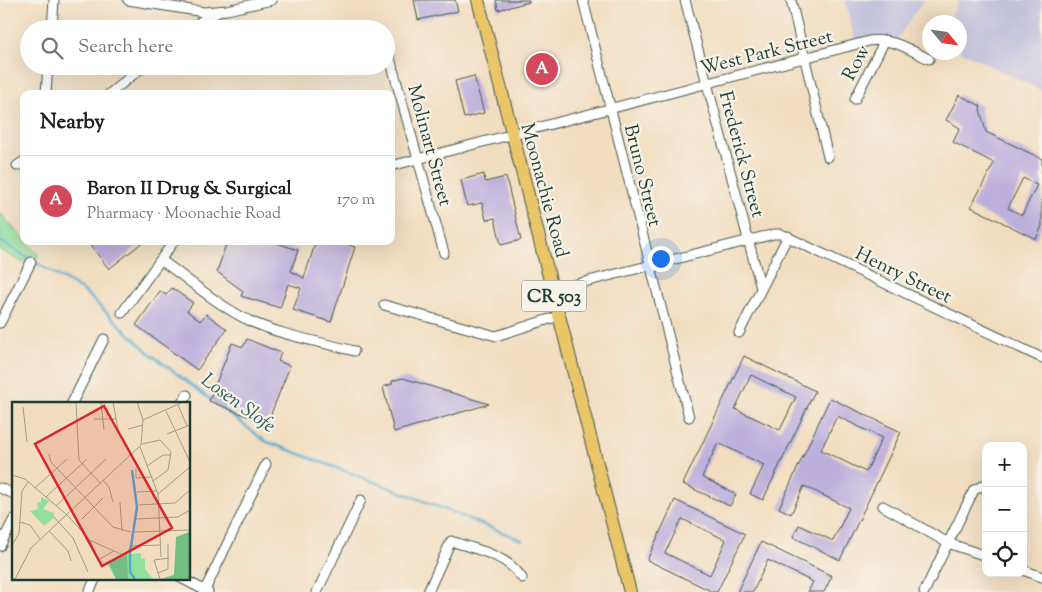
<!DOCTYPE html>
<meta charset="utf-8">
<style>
:root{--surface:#fff;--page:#f6f6f6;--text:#202124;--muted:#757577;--line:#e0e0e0;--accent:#d1495b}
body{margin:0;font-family:"Sorts Mill Goudy",serif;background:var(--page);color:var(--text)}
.controls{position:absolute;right:15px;bottom:15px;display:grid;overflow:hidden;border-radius:10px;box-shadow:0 5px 20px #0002}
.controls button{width:45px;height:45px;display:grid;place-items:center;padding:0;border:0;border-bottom:1px solid var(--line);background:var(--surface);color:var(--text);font:25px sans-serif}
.compass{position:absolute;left:922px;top:15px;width:45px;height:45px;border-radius:50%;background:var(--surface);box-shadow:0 5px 20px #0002;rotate:119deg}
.you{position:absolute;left:660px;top:258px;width:18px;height:18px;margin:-12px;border:4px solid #fff;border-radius:50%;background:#1a73e8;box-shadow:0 0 0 8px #1a73e833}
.badge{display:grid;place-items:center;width:32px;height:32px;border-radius:50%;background:var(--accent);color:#fff;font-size:16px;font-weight:700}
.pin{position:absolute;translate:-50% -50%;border:2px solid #fff;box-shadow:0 1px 5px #0006}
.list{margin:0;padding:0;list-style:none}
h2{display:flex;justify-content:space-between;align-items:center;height:65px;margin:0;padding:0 20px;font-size:21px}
h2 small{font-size:16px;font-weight:400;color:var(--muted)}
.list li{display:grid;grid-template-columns:32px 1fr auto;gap:15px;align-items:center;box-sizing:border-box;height:90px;padding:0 20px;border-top:1px solid var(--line)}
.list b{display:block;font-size:19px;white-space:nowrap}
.list p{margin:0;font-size:16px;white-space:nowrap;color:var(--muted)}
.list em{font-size:16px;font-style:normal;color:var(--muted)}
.icon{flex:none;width:28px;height:28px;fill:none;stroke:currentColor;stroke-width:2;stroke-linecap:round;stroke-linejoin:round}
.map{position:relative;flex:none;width:1042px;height:592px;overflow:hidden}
.search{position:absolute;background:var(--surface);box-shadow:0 5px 20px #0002;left:20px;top:20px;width:375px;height:55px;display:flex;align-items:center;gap:12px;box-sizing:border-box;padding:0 18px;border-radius:28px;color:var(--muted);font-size:19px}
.panel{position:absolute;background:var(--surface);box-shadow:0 5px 20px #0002;left:20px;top:90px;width:375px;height:155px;border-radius:10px}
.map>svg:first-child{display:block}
.industrial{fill:#c2c1dc}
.green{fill:#91e09e;stroke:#588e69}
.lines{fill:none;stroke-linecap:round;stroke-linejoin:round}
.stream{stroke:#53aad0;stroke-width:2.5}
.building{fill:#bdb0dd;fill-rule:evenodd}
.street-casing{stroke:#3f5549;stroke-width:11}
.primary-casing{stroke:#3f5549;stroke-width:14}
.street{stroke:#fff;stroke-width:9}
.primary{stroke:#ebc669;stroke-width:12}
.labels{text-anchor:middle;stroke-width:4.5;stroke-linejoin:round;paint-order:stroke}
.shield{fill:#f7f3e8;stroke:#60746a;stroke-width:1}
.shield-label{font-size:18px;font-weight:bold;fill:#1f3d34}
.street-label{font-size:19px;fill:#1f3d34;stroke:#f7f3e8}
.water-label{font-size:20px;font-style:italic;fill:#2f5e63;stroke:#f7f3e8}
.inset-river{fill:none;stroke:#53aad0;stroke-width:2.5}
.inset-road{fill:none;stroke:#9e9d88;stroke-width:1}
.view{fill:#d62828;fill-opacity:0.15;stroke:#d62828;stroke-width:2.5}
.inset-edge{fill:none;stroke:#1f3d34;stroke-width:2.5}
</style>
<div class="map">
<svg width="1042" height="592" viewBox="0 0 1042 592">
<rect width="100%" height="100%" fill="#f7f3e8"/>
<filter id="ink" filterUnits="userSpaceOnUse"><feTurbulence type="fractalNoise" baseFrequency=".02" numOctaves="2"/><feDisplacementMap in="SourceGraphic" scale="10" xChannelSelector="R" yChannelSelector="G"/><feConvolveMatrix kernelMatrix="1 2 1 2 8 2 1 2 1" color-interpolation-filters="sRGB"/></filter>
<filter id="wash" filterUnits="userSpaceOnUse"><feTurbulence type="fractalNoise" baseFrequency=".0096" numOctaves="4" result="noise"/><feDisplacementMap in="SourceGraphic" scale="20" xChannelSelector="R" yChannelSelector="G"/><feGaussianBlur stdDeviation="1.12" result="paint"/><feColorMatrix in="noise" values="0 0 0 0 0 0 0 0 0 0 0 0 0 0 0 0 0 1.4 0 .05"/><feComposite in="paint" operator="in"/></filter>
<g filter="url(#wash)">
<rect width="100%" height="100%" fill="#f2ddc0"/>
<g class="industrial">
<polygon points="845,0 924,0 895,42 856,44"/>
<polygon points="959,0 1042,0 1042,91 960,51 960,22 948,22"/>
</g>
<polygon class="green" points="0,213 24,239 24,241 26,241 39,256 22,262 0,250"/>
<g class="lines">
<polyline class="stream" points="0,241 85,292 148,352 265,441 401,492 522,540"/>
</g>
<g id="blocks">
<g class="building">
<polygon points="414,0 455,0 458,11 418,20"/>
<polygon points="496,0 529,0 529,2 498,10"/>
<polygon points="474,76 484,113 464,118 455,81"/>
<path d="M959 95 981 106 980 109 986 132 1042 159V226L1036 239 971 207 994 163 953 142 960 128 946 120ZM1023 178 1037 185 1022 215 1008 208Z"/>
<polygon points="484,174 485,182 506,177 521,240 501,245 495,218 486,220 482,203 467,206 461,180"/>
<polygon points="87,241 144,241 109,269"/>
<polygon points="227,241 271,241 298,250 291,271 304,278 316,241 337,241 355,247 331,322 293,310 301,288 288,284 280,308 241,296 243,291 217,272"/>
<polygon points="172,288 193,303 187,311 200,321 206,314 227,329 197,370 136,325 160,291 166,295"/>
<polygon points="247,339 281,353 278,361 290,366 267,424 209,401 232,343 243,347"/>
<path d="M744 356 815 391 763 500 750 494 764 465 718 443 702 477 736 494 730 506 683 484ZM751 375 796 397 780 430 735 409Z"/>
<polygon points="403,378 489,404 394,432 383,387 392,384 392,381"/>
<path d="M830 398 901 432 840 560 793 537 799 525 833 541 849 508 804 486 791 514 779 508ZM837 416 882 438 866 472 821 450Z"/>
<path d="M675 500 745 534 717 592H713L647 560ZM682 519 726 540 710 575 665 553Z"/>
<polygon points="761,542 832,576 824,592 808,592 813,582 768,560 753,592 737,592"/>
</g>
</g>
</g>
<g filter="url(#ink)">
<use href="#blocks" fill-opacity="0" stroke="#3f5549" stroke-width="1"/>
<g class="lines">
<g class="street-casing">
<g id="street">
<polyline points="128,0 204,12 227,10 272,0"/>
<polyline points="583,0 689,417"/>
<polyline points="685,0 761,288"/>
<polyline points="791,0 828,157"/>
<polyline points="52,29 54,0"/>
<polyline points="191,29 201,21 217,13"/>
<polyline points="386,44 444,253"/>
<polyline points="46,94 48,66"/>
<polyline points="109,94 144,66"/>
<polyline points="855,99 885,40"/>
<polyline points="17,166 24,161"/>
<path d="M391 166 869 41C891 37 910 50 929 59"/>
<path d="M161 260C189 280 219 306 250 321 280 335 321 342 354 351"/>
<polyline points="553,290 774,234 781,234 1042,358"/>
<polyline points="384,305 496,336 559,316"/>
<polyline points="122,313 174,241"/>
<polyline points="0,323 31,262"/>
<polyline points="739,333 788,236"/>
<polyline points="72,403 104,339"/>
<polyline points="182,403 187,395"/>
<polyline points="0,488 14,494"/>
<polyline points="883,506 948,543 986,556"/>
<polyline points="0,546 14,519"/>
<polyline points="1023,570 1042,577"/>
<polyline points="181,578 208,592"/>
<polyline points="89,592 96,578"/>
<polyline points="204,592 266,464"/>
<polyline points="317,592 361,500"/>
<path d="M428 592 451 541C477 550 506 554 522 578"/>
<polyline points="924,592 974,490 986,484"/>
</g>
</g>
<g class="primary-casing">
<polyline id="primary" points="478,0 630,592"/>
</g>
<use href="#street" class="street"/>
<use href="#primary" class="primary"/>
</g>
</g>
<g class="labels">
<rect class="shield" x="521.5" y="280.5" width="65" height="31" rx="4"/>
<g class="shield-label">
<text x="554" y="302">CR 503</text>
</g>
<g class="street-label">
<text transform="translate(766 51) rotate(-14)" y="7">West Park Street</text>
<text transform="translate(855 62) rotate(-62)" y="7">Row</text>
<text transform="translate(431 145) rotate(75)" y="7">Molinart Street</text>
<text transform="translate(743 154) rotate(75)" y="7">Frederick Street</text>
<text transform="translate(644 175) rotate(76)" y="7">Bruno Street</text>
<text transform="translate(546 190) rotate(75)" y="7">Moonachie Road</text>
<text transform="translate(904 274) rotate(26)" y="7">Henry Street</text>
</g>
<g class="water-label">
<text transform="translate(239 402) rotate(36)" y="7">Losen Slofe</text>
</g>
</g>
<g transform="translate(12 402)">
<rect width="178" height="178" fill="#f2ddc0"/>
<path d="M29 95 37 99 31 107 42 111 41 117 32 124 18 109 26 107 25 101 29 100ZM118 143 120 152 129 151V156L133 157V167L141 177H104L95 162 115 152Z" fill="#91e09e"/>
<path d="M177 130V177H148L162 173 164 135ZM115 152 116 177H104L97 161Z" fill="#74be85"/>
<path class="inset-river" d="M118 151 125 105 120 68M118 151V170L123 177"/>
<path class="inset-road" d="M64 0 67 58 88 81M89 0 92 28M101 0 106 27M166 3 175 24M11 5 15 40M154 9 178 60M82 17H104M131 18 171 0M116 27 131 23M155 32 178 23M130 42 148 38 159 50 156 68 141 79M128 45 146 92 149 155M37 52 39 60 101 125 119 130M135 64 151 53H159M124 66V76L139 75M0 73 13 77 55 113 78 138 86 158 102 149M91 78 97 85 101 100M23 86 55 57M125 90 145 89M146 92 178 65M34 95 75 57M108 100 110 129M127 103 163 101 178 88M44 104 94 57M41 114 61 136 76 170M70 117 91 96M124 117 166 115 178 108M8 120 18 123 28 137M37 129 56 149 59 159M123 130 178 128M77 138 109 152M0 143 7 132 10 89 16 80M119 144 148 143M146 171 156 167V142M3 177 19 146 129 43 131 18 125 0M148 177 142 158 157 156"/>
<path class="view" d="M92 4 160 126 90 164 23 42Z"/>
<rect width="178" height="178" class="inset-edge"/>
</g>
</svg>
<div class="controls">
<button>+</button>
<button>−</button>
<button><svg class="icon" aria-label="locate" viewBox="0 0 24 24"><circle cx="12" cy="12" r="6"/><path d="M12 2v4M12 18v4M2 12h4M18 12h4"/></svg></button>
</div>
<svg class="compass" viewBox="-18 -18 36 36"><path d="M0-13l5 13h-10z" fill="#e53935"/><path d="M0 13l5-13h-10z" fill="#757577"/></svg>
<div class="you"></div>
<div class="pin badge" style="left:542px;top:69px">A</div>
<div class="search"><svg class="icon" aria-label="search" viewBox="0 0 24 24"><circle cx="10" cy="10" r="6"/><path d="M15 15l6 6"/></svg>Search here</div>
<section class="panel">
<h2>Nearby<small></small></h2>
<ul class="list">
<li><span class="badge">A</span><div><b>Baron II Drug &amp; Surgical</b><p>Pharmacy · Moonachie Road</p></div><em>170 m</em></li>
</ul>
</section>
</div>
